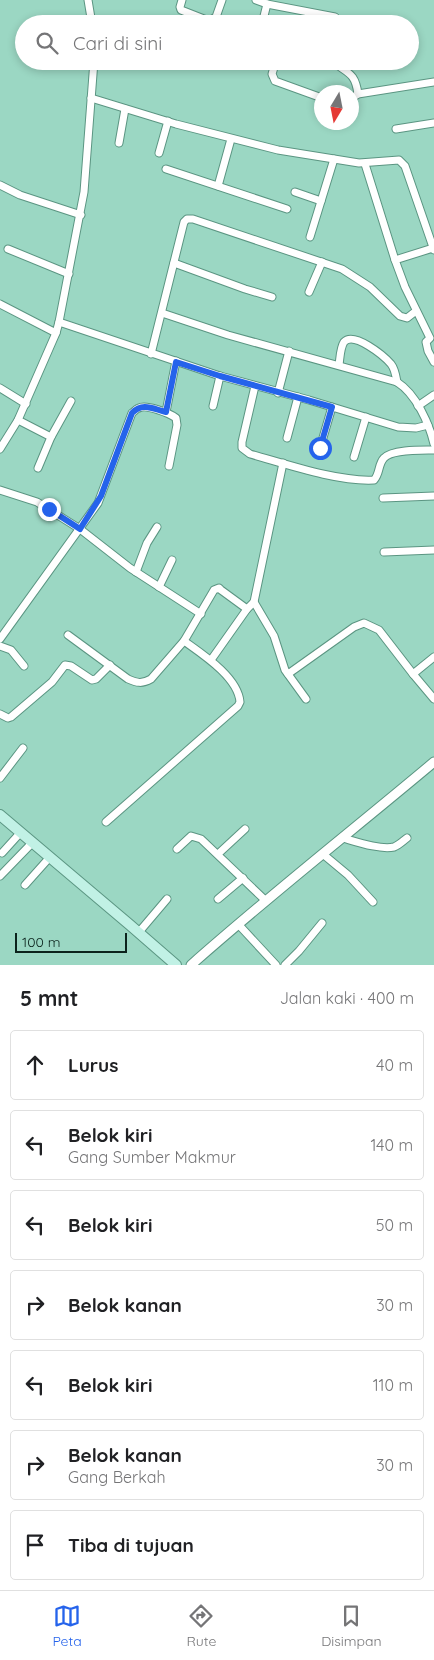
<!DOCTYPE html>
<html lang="id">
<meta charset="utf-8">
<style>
:root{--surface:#fff;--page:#f2f2f2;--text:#202124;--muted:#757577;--line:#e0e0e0;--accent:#2563eb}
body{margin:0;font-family:Quicksand,sans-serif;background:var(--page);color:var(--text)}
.compass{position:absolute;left:314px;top:85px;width:45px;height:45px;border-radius:50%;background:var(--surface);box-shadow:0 2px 8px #0003;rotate:190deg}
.scale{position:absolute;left:15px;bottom:12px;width:112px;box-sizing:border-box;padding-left:5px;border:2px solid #0b231c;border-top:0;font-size:14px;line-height:18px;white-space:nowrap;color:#0b231c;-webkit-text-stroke:4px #9bd7c3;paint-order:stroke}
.stop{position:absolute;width:15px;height:15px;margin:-11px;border:4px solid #2563eb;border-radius:50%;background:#fff}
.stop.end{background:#2563eb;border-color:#fff;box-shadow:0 1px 5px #0008}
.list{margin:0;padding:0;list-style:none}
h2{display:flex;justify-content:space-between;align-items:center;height:65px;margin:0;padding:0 20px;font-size:21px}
h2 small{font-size:16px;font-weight:400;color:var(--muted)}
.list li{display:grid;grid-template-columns:32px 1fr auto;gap:15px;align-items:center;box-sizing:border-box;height:70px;margin:0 10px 10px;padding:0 10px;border:1px solid var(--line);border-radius:5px}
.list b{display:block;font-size:19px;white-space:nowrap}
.list p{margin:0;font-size:16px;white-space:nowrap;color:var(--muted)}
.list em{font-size:16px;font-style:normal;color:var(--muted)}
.icon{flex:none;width:28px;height:28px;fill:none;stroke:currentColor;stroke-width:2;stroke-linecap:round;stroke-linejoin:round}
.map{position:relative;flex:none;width:434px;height:965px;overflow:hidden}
.search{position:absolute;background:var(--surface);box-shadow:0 2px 8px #0003;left:15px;right:15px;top:15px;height:55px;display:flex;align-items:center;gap:12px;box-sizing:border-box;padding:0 18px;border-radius:28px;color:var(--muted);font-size:19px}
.sheet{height:625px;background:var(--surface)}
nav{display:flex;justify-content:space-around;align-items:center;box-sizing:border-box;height:70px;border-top:1px solid var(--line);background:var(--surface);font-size:14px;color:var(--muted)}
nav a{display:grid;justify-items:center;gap:2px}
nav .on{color:var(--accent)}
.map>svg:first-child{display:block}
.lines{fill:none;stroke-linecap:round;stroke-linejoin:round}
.minor-casing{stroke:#5b9582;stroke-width:9}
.tertiary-casing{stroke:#5b9582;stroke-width:11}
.secondary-casing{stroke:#5b9582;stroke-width:12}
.minor{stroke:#fff;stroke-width:7}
.tertiary{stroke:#fff;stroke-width:9}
.secondary{stroke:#c1f1e5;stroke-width:10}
.route{stroke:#2563eb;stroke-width:6}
</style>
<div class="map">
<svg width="434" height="965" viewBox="0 0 434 965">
<rect width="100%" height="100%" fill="#9bd7c3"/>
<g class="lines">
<g class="minor-casing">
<g id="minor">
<polyline points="88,0 92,24"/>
<polyline points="182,0 180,7 181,10 209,21 216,17 222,0"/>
<polyline points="256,0 267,4 335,17"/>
<polyline points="262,24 267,4"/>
<polyline points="276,61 272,74 275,81 322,98"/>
<path d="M332 61C348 74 355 72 358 94"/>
<polyline points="91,98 176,124 278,150 359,163 399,160 405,166 434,250"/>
<polyline points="352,98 358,94 434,82"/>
<polyline points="396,129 434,123"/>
<polyline points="119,143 125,109"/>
<polyline points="159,153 168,121"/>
<polyline points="365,164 395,260"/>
<polyline points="166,169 287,209"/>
<polyline points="0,185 20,195 81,215"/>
<polyline points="218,186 231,139"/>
<polyline points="295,192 321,201"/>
<polyline points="310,237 334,159"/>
<polyline points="433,248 395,260 405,287 430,338 426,342 428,351 434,362"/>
<polyline points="8,249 69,274"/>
<polyline points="174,263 245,289 272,297"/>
<polyline points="309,292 322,262"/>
<polyline points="0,304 56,333"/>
<path d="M162 313 228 335 397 382C416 394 429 423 434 444"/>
<polyline points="59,322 220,376 309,400 398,427 416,428 428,425"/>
<polyline points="151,354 184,222 187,219 193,219 342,269 370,287 400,316 407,318 416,311"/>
<path d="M339 365C340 359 340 348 344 342 354 331 384 356 391 364 395 369 396 376 397 382"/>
<path d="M255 386 242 442V448L250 454C286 464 338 482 374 480 380 474 378 464 384 458 392 449 422 450 434 450"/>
<polyline points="0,388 26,404"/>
<polyline points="278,393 289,351"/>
<polyline points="213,406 220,376"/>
<polyline points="418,406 434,395"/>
<polyline points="166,412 176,361"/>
<polyline points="18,420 51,437"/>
<polyline points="287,438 298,397"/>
<polyline points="320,448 332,407"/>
<polyline points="0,449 18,420 56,333 59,322 84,192 94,61"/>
<polyline points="354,457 366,417"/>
<polyline points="38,468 51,437 71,401"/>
<polyline points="0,490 37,502 80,529 130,568 201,614"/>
<polyline points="383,498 434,496"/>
<polyline points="384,552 434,550"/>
<polyline points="136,572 147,543 157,527"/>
<polyline points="159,587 172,560"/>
<polyline points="254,602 274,636 285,670 306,699"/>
<path d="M68 635 128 679C137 683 142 684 151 679L184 641 214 590 219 588 221 590 247 609"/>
<path d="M0 639 98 503 132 413C134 412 137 408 139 408 146 404 169 413 176 418L177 425 169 466"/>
<polyline points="0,646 11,650 24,666"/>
<polyline points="434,657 413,674 434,699"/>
<polyline points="211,660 247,609 254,602 283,463"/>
<polyline points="288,674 354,627 364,623 379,630 413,674"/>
<polyline points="0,714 8,718 11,717 52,682 65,665 71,666 92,680 96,679 110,665"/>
<polyline points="0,778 23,748"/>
<path d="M106 822 238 706 240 702C238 677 202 654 184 641"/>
<path d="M343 838C357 842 380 850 394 847 399 845 403 841 407 838"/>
<polyline points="177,849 191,836 201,839 266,901"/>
<polyline points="2,853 21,832"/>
<polyline points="218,854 245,829"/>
<polyline points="324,855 348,875 373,902"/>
<polyline points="0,876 33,842"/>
<polyline points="25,885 50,857"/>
<polyline points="218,899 243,878"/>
<polyline points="238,924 276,965"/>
<polyline points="139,932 167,899"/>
<polyline points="285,965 299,951 322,923"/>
</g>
</g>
<g class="tertiary-casing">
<path id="tertiary" d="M191 965C270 895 353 830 434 762"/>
</g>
<g class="secondary-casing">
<polyline id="secondary" points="0,815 130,925 176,965"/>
</g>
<use href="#minor" class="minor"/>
<use href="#tertiary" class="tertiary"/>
<use href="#secondary" class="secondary"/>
</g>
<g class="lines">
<path class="route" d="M49 509 80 529 101 496 132 413C143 402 153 409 166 412L176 362 220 376 332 407 320 448"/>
</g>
</svg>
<svg class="compass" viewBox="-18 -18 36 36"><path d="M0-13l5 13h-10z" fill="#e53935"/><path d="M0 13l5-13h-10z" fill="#757577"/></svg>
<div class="scale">100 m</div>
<div class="stop" style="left:320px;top:448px"></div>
<div class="stop end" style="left:49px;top:509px"></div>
<div class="search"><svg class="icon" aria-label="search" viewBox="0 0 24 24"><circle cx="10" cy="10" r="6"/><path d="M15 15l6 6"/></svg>Cari di sini</div>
</div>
<section class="sheet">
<h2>5 mnt<small>Jalan kaki · 400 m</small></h2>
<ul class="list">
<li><svg class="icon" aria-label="ahead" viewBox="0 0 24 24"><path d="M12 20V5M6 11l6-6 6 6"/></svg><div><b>Lurus</b></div><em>40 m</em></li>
<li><svg class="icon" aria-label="left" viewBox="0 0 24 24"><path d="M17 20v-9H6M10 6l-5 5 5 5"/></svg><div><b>Belok kiri</b><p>Gang Sumber Makmur</p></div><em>140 m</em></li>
<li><svg class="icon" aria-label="left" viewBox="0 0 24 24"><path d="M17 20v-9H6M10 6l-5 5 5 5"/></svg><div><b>Belok kiri</b></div><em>50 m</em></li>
<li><svg class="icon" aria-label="right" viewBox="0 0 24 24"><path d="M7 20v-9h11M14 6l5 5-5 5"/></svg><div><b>Belok kanan</b></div><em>30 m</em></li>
<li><svg class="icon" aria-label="left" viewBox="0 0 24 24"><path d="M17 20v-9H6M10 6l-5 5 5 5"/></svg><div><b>Belok kiri</b></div><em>110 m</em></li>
<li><svg class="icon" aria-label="right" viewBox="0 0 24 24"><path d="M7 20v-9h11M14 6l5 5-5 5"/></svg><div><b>Belok kanan</b><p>Gang Berkah</p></div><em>30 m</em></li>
<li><svg class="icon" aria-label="arrive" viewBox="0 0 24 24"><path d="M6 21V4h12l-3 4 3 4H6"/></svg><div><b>Tiba di tujuan</b></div></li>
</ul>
</section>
<nav>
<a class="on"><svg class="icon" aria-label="map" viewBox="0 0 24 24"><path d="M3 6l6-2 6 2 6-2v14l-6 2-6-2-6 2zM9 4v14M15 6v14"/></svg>Peta</a>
<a><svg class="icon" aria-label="directions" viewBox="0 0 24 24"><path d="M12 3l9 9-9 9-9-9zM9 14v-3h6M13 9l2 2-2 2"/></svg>Rute</a>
<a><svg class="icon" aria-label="saved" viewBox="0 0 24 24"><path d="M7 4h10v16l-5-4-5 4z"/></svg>Disimpan</a>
</nav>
